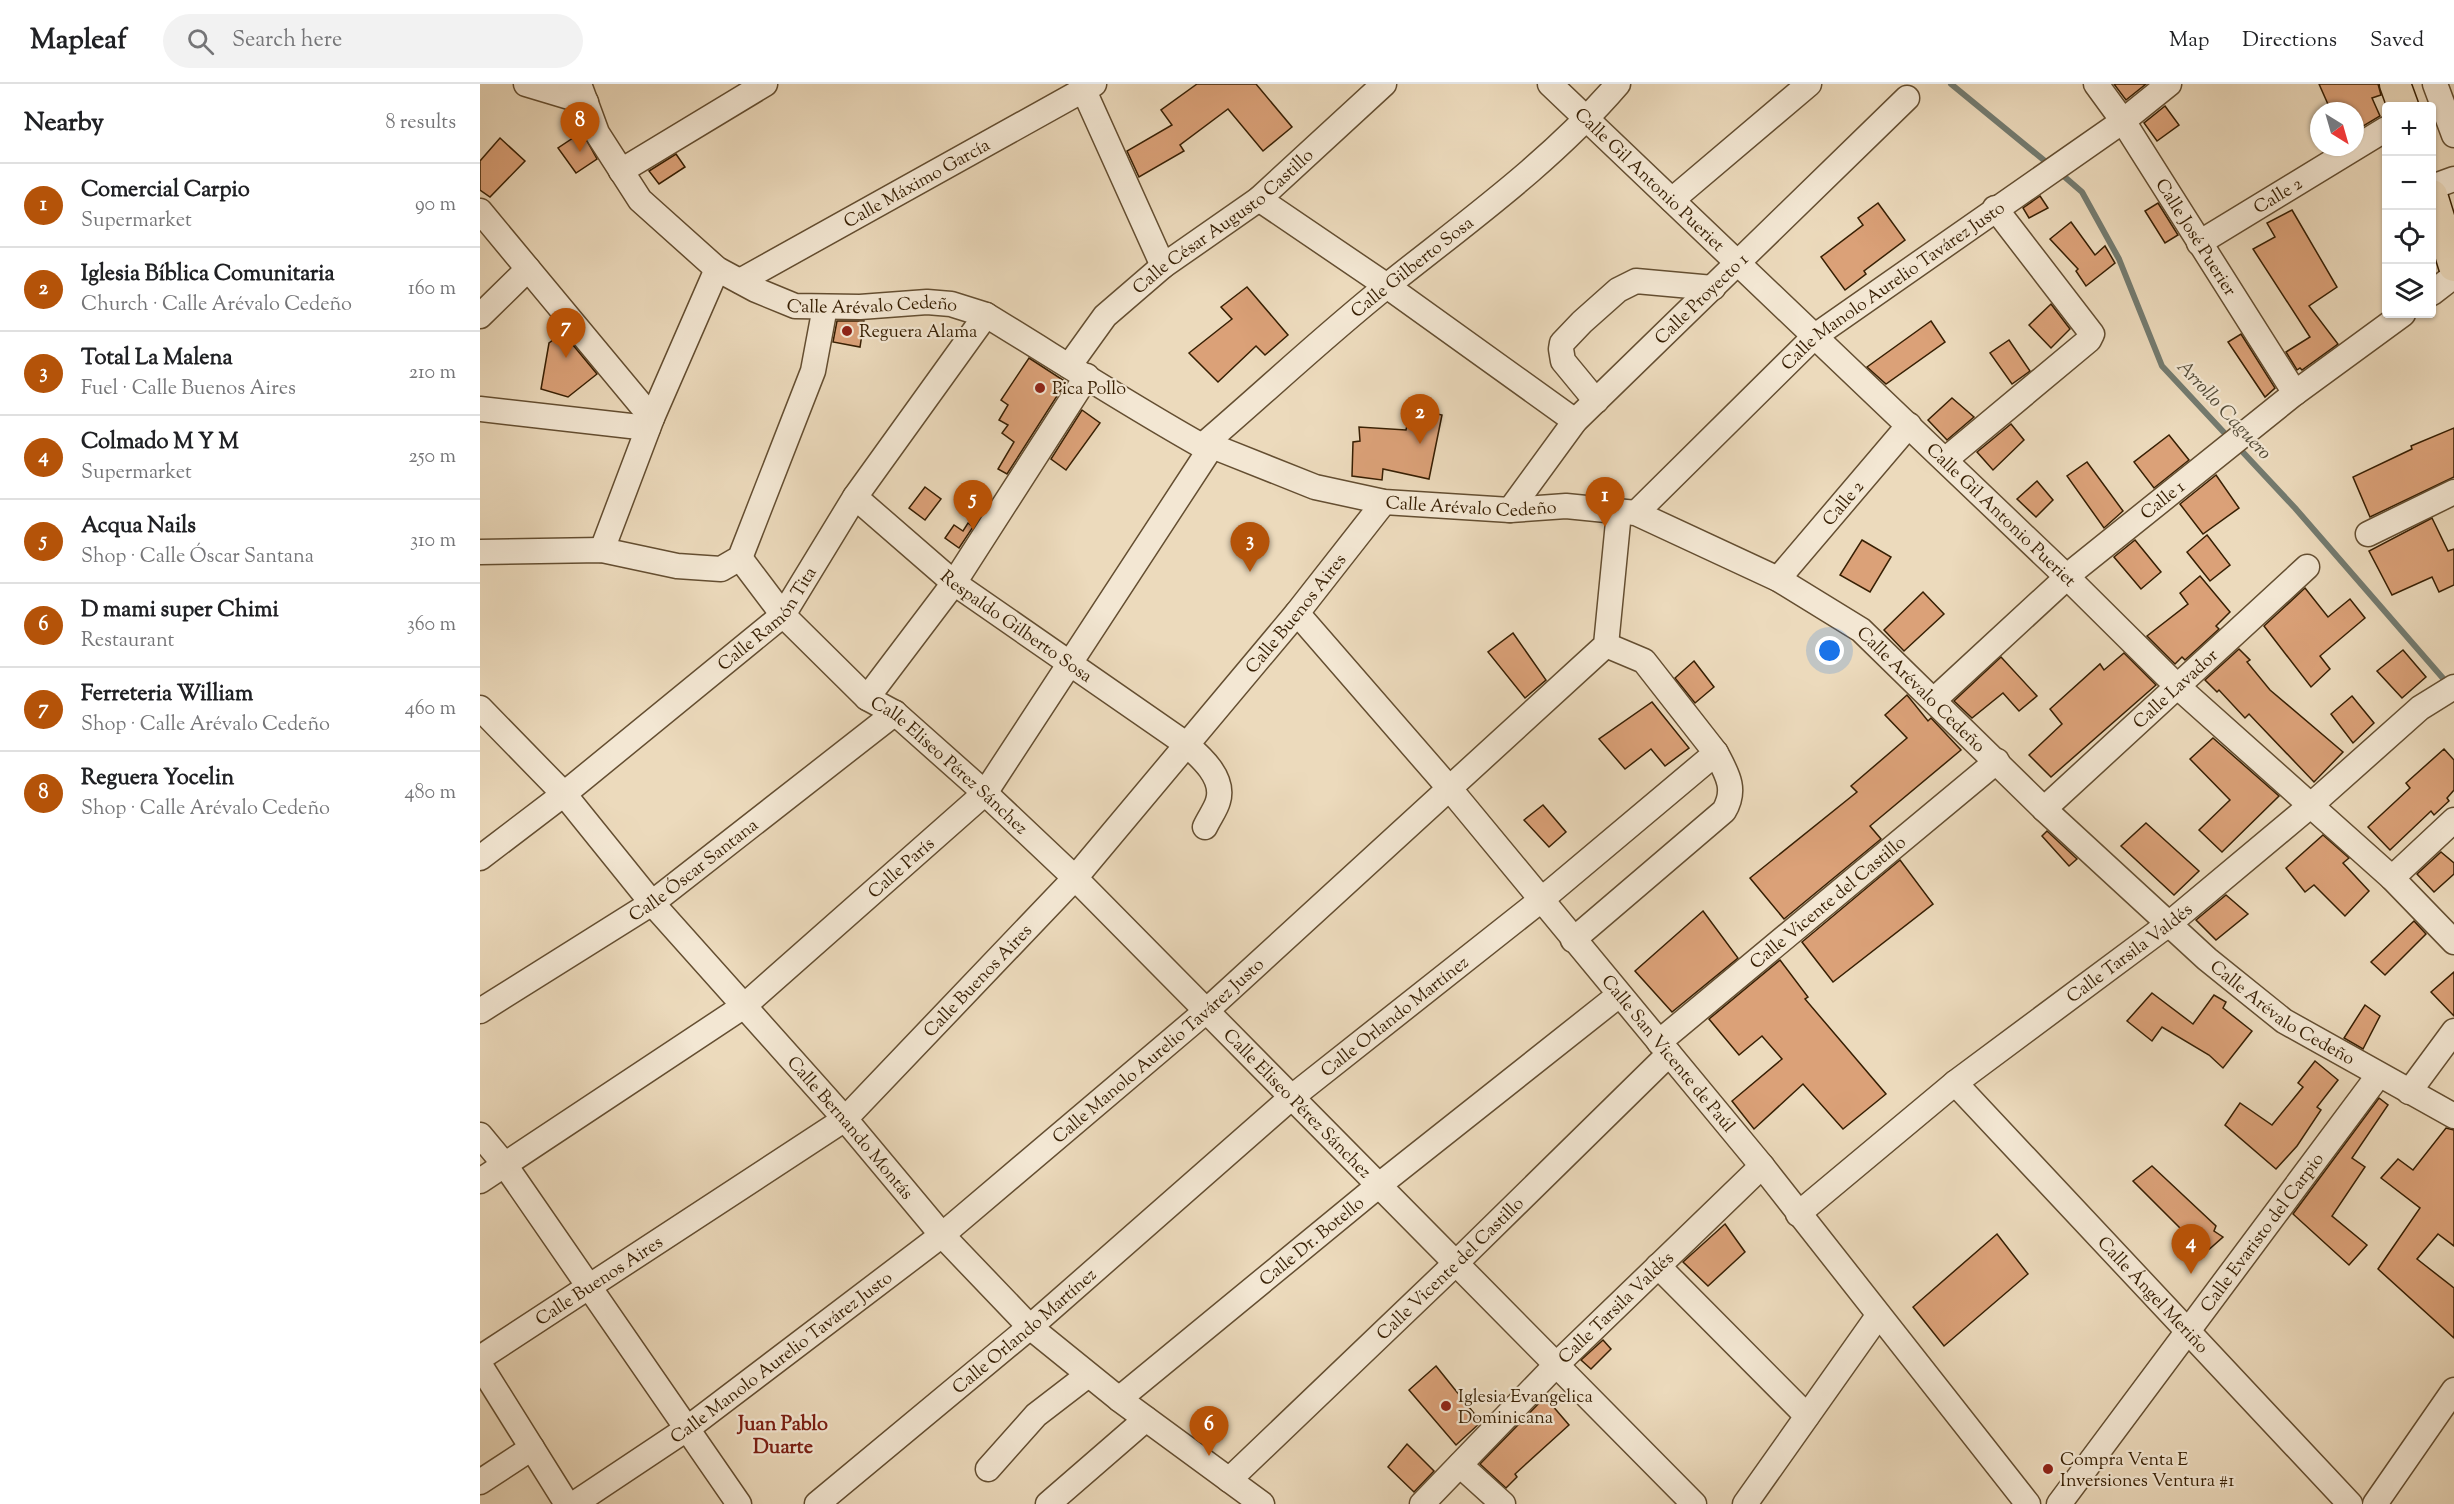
<!DOCTYPE html>
<meta charset="utf-8">
<style>
:root{--surface:#fff;--page:#f2f2f2;--text:#202124;--muted:#757577;--line:#e0e0e0;--accent:#b45309}
body{margin:0;font-family:"Sorts Mill Goudy",serif;background:var(--page);color:var(--text)}
.controls{position:absolute;right:18px;top:18px;display:grid;overflow:hidden;border-radius:6px;box-shadow:0 2px 4px #0004}
.controls button{width:54px;height:54px;display:grid;place-items:center;padding:0;border:0;border-bottom:2px solid var(--line);background:var(--surface);color:var(--text);font:30px sans-serif}
.compass{position:absolute;left:1830px;top:18px;width:54px;height:54px;border-radius:50%;background:var(--surface);box-shadow:0 2px 4px #0004;rotate:143deg}
.you{position:absolute;left:1350px;top:567px;width:21px;height:21px;margin:-15px;border:4px solid #fff;border-radius:50%;background:#1a73e8;box-shadow:0 0 0 9px #1a73e833}
.badge{display:grid;place-items:center;width:39px;height:39px;border-radius:50%;background:var(--accent);color:#fff;font-size:20px;font-weight:700}
.pin{position:absolute;translate:-50% -50px;filter:drop-shadow(0 2px 3px #0008)}
.pin::after{content:'';position:absolute;top:32px;width:21px;height:18px;background:inherit;clip-path:polygon(0 0,100% 0,50% 100%)}
.list{margin:0;padding:0;list-style:none}
h2{display:flex;justify-content:space-between;align-items:center;height:78px;margin:0;padding:0 24px;font-size:26px}
h2 small{font-size:20px;font-weight:400;color:var(--muted)}
.list li{display:grid;grid-template-columns:39px 1fr auto;gap:18px;align-items:center;box-sizing:border-box;height:84px;padding:0 24px;border-top:2px solid var(--line)}
.list b{display:block;font-size:22px;white-space:nowrap}
.list p{margin:0;font-size:20px;white-space:nowrap;color:var(--muted)}
.list em{font-size:20px;font-style:normal;color:var(--muted)}
.icon{flex:none;width:33px;height:33px;fill:none;stroke:currentColor;stroke-width:2;stroke-linecap:round;stroke-linejoin:round}
.map{position:relative;flex:none;width:1974px;height:1420px;overflow:hidden}
header{display:flex;align-items:center;gap:36px;box-sizing:border-box;height:84px;padding:0 30px;background:var(--surface);border-bottom:2px solid var(--line)}
header strong{font-size:28px}
nav{display:flex;gap:33px;margin-inline-start:auto;font-size:21px}
.search{width:420px;height:54px;background:var(--page);display:flex;align-items:center;gap:15px;box-sizing:border-box;padding:0 21px;border-radius:33px;color:var(--muted);font-size:22px}
main{display:flex}
aside{flex:1;background:var(--surface)}
.map>svg:first-child{display:block}
.lines{fill:none;stroke-linecap:round;stroke-linejoin:round}
.stream{stroke:#737b70;stroke-width:6}
.building{fill:#dba178;stroke:#371f03;stroke-width:1.5}
.minor-casing{stroke:#644e31;stroke-width:27}
.major-casing{stroke:#371f03;stroke-width:33}
.minor{stroke:#f3e7d3;stroke-width:24}
.major{stroke:#ecdabc;stroke-width:30}
.poi-dot{fill:#8f2418;stroke:#f3e7d3;stroke-width:2}
.labels{text-anchor:middle;stroke-width:4.5;stroke-linejoin:round;paint-order:stroke}
.street-label{font-size:18px;fill:#371f03;stroke:#f3e7d3}
.poi-label{font-size:18px;fill:#371f03;stroke:#f3e7d3;text-anchor:start}
.water-label{font-size:20px;font-style:italic;fill:#554d39;stroke:#f3e7d3}
.neighbourhood-label{font-size:20px;font-weight:bold;fill:#7a1f14;stroke:#f3e7d3}
</style>
<header>
<strong>Mapleaf</strong>
<div class="search"><svg class="icon" aria-label="search" viewBox="0 0 24 24"><circle cx="10" cy="10" r="6"/><path d="M15 15l6 6"/></svg>Search here</div>
<nav><a>Map</a><a>Directions</a><a>Saved</a></nav>
</header>
<main>
<aside>
<h2>Nearby<small>8 results</small></h2>
<ul class="list">
<li><span class="badge">1</span><div><b>Comercial Carpio</b><p>Supermarket</p></div><em>90 m</em></li>
<li><span class="badge">2</span><div><b>Iglesia Bíblica Comunitaria</b><p>Church · Calle Arévalo Cedeño</p></div><em>160 m</em></li>
<li><span class="badge">3</span><div><b>Total La Malena</b><p>Fuel · Calle Buenos Aires</p></div><em>210 m</em></li>
<li><span class="badge">4</span><div><b>Colmado M Y M</b><p>Supermarket</p></div><em>250 m</em></li>
<li><span class="badge">5</span><div><b>Acqua Nails</b><p>Shop · Calle Óscar Santana</p></div><em>310 m</em></li>
<li><span class="badge">6</span><div><b>D mami super Chimi</b><p>Restaurant</p></div><em>360 m</em></li>
<li><span class="badge">7</span><div><b>Ferreteria William</b><p>Shop · Calle Arévalo Cedeño</p></div><em>460 m</em></li>
<li><span class="badge">8</span><div><b>Reguera Yocelin</b><p>Shop · Calle Arévalo Cedeño</p></div><em>480 m</em></li>
</ul>
</aside>
<div class="map">
<svg width="1974" height="1420" viewBox="0 0 1974 1420">
<rect width="100%" height="100%" fill="#ecdabc"/>
<filter id="stains"><feTurbulence type="fractalNoise" baseFrequency=".00333" numOctaves="4"/><feColorMatrix values="0 0 0 0 .2 0 0 0 0 .09 0 0 0 0 .02 0 0 0 .5 -.17"/></filter>
<radialGradient id="worn" r=".72"><stop offset=".6" stop-color="#630" stop-opacity="0"/><stop offset="1" stop-color="#630" stop-opacity=".3"/></radialGradient>
<g class="lines">
<g class="stream">
<polyline points="1471,0 1571,82"/>
<polyline points="1579,88 1602,108 1639,175 1682,282 1751,356"/>
<polyline points="1758,363 1815,424 1968,600"/>
</g>
</g>
<g class="building">
<polygon points="717,0 776,0 812,43 783,67 748,25 700,61 704,67 659,93 647,67 692,41 681,26"/>
<polygon points="1634,0 1666,0 1646,16"/>
<polygon points="1839,0 1898,0 1901,11 1892,14 1900,32 1875,47 1875,27 1851,27"/>
<polygon points="1685,22 1699,41 1677,57 1664,39"/>
<polygon points="102,48 117,75 96,89 78,64"/>
<polygon points="20,54 45,77 10,113 0,106 0,77"/>
<polygon points="196,70 205,83 179,100 169,87"/>
<polygon points="1560,112 1568,124 1549,134 1543,124"/>
<polygon points="1398,119 1425,156 1384,187 1386,190 1365,206 1341,173 1383,141 1378,134"/>
<polygon points="1678,119 1698,151 1685,159 1665,127"/>
<polygon points="1812,126 1857,203 1829,222 1858,260 1822,286 1820,284 1817,286 1806,268 1830,253 1773,165 1795,153 1787,139"/>
<polygon points="1591,138 1615,171 1625,162 1635,179 1606,202 1596,187 1598,185 1570,155"/>
<polygon points="767,203 808,251 785,271 776,262 738,298 709,269 752,235 741,223"/>
<polygon points="1571,220 1590,245 1571,264 1549,241"/>
<polygon points="357,237 384,237 380,263 353,258"/>
<polygon points="1451,237 1465,258 1406,300 1387,283"/>
<polygon points="83,249 117,290 88,313 61,305 69,259"/>
<polygon points="1761,250 1795,304 1785,313 1748,258"/>
<polygon points="1529,256 1550,287 1532,300 1510,269"/>
<polygon points="549,274 586,298 527,390 518,385 534,358 522,349 528,341 519,336 528,321 521,316"/>
<polygon points="1472,314 1494,333 1467,356 1448,336"/>
<polygon points="931,324 962,331 949,395 903,385 902,396 872,392 873,358 880,357 879,343 926,346"/>
<polygon points="602,326 620,339 586,386 571,375"/>
<polygon points="1531,340 1544,356 1513,386 1497,368"/>
<polygon points="1974,344 1974,393 1890,433 1873,393 1932,365 1931,362"/>
<polygon points="1689,351 1709,376 1674,404 1654,378"/>
<polygon points="1607,378 1643,427 1624,444 1587,392"/>
<polygon points="1736,391 1759,424 1723,450 1700,420"/>
<polygon points="1557,397 1573,416 1556,433 1537,415"/>
<polygon points="445,403 461,415 445,436 429,424"/>
<polygon points="1952,434 1968,467 1974,465 1974,501 1959,508 1952,493 1912,511 1889,467"/>
<polygon points="488,439 493,443 479,464 465,454 474,441 483,447"/>
<polygon points="1727,451 1750,481 1730,497 1707,468"/>
<polygon points="1382,456 1411,473 1390,508 1360,491"/>
<polygon points="1655,456 1681,488 1661,505 1634,473"/>
<polygon points="1720,492 1750,528 1736,542 1739,545 1705,576 1702,573 1695,580 1667,552 1708,520 1700,509"/>
<polygon points="1825,504 1848,533 1870,515 1885,534 1840,572 1850,585 1831,603 1784,542"/>
<polygon points="1443,508 1464,530 1424,567 1404,546"/>
<polygon points="1033,549 1066,596 1045,614 1008,568"/>
<polygon points="1759,565 1770,576 1767,578 1790,606 1863,668 1834,698 1769,630 1765,634 1739,606 1737,608 1725,596"/>
<polygon points="1923,566 1946,593 1922,614 1897,587"/>
<polygon points="1644,569 1676,601 1571,693 1549,671 1582,640 1570,625 1620,580 1624,586"/>
<polygon points="1521,573 1557,612 1539,627 1523,609 1492,634 1474,617"/>
<polygon points="1214,577 1234,603 1215,619 1195,594"/>
<polygon points="1427,611 1448,637 1451,634 1481,666 1390,742 1401,755 1304,835 1270,794 1377,708 1371,702 1427,654 1405,631"/>
<polygon points="1872,612 1894,639 1873,659 1851,630"/>
<polygon points="1172,618 1209,664 1185,682 1171,665 1145,685 1119,655"/>
<polygon points="1733,654 1799,712 1742,768 1719,746 1750,716 1710,675"/>
<polygon points="1964,665 1974,676 1974,706 1967,714 1969,717 1954,731 1951,727 1910,766 1888,743 1930,704 1926,699"/>
<polygon points="1063,721 1086,748 1069,763 1044,736"/>
<polygon points="1666,739 1719,787 1694,811 1641,762"/>
<polygon points="1567,747 1597,775 1589,782 1562,752"/>
<polygon points="1843,751 1869,774 1863,779 1889,807 1865,832 1834,801 1825,808 1806,784"/>
<polygon points="1961,768 1974,779 1974,790 1954,808 1937,790"/>
<polygon points="1420,776 1453,820 1353,898 1322,858"/>
<polygon points="1746,811 1768,830 1736,856 1716,836"/>
<polygon points="1223,827 1258,874 1192,928 1155,887"/>
<polygon points="1934,837 1946,850 1905,891 1891,878"/>
<polygon points="1300,876 1328,913 1325,915 1406,1010 1363,1045 1323,1000 1274,1045 1252,1017 1302,975 1282,952 1259,971 1229,935"/>
<polygon points="1974,888 1974,932 1951,908"/>
<polygon points="1672,909 1713,940 1734,911 1746,918 1743,924 1772,947 1743,984 1729,971 1682,943 1672,957 1647,937"/>
<polygon points="1885,921 1900,932 1883,965 1864,954"/>
<polygon points="1835,977 1858,996 1837,1023 1841,1026 1817,1062 1796,1085 1745,1041 1760,1019 1792,1041 1823,1003 1818,999"/>
<polygon points="1899,1014 1908,1021 1872,1074 1885,1083 1852,1132 1887,1161 1869,1181 1813,1130"/>
<polygon points="1966,1044 1974,1046 1974,1162 1958,1150 1937,1175 1974,1204 1974,1254 1898,1185 1940,1124 1901,1094 1918,1075 1933,1086"/>
<polygon points="1672,1082 1736,1142 1734,1147 1743,1153 1725,1169 1653,1097"/>
<polygon points="1245,1140 1265,1168 1228,1202 1203,1178"/>
<polygon points="1517,1150 1548,1190 1464,1262 1433,1223"/>
<polygon points="1123,1256 1131,1265 1111,1285 1101,1276"/>
<polygon points="956,1282 1001,1338 976,1361 929,1306"/>
<polygon points="1065,1313 1089,1341 1035,1390 1037,1393 1026,1404 1000,1380"/>
<polygon points="927,1360 954,1387 934,1408 908,1383"/>
</g>
<g class="lines">
<g class="minor-casing">
<g id="minor">
<polyline points="46,0 106,18"/>
<path id="s1" d="M99 0 117 49 160 116 237 185 276 206 315 222 380 223 447 218 471 220 506 231C578 275 649 321 722 362H732L835 403 904 418 1030 426 1086 422 1156 429 1298 495 1381 546 1564 725 1727 875 1804 937 1974 1032"/>
<polyline points="601,0 683,182"/>
<path id="s2" d="M1070 0 1587 493 1697 602 1912 794 1974 858"/>
<path id="s3" d="M1616 0 1643 37 1815 309"/>
<polyline points="1955,0 1974,51"/>
<polyline points="141,87 285,0"/>
<polyline points="1952,103 1974,95"/>
<polyline points="779,115 907,202 1095,337"/>
<polyline points="1192,116 1329,0"/>
<polyline points="0,127 172,334"/>
<path id="s4" d="M1719 159 1906 45"/>
<path id="s5" d="M260 197 614 0"/>
<polyline points="1952,209 1974,192"/>
<polyline points="0,232 48,185"/>
<path id="s6" d="M589 282 625 232 683 182 779 115 904 0"/>
<polyline points="1116,317 1083,277 1081,265 1082,259 1102,238 1138,206 1156,197 1233,204"/>
<polyline points="0,325 168,344"/>
<path id="s7" d="M722 362C784 309 844 252 908 201 988 137 1071 78 1138 0"/>
<polyline points="1465,376 1609,256 1612,250 1515,124"/>
<path id="s8" d="M375 413 474 499 706 660C721 673 745 694 738 717 736 725 729 734 725 743"/>
<path id="s9" d="M1030 426 1095 337 1427 14"/>
<path id="s10" d="M1156 429 1335 252 1643 37 1689 0"/>
<polyline points="1888,450 1974,408"/>
<polyline points="122,466 172,334 237,185"/>
<polyline points="0,468 122,466 197,482 241,485 260,474 333,287 345,223"/>
<path id="s11" d="M260 474 303 531 387 614 415 629 505 709 595 794 1214 1420"/>
<path id="s12" d="M1298 495 1429 341"/>
<path id="s13" d="M817 529 970 705 1282 1082 1548 1420"/>
<polyline points="387,614 474,499 607,292"/>
<path id="s14" d="M1454 616 1597 484 1815 309 1923 230"/>
<path id="s15" d="M0 624 84 710 172 819 365 1035 462 1151 550 1243 639 1315 782 1420"/>
<path id="s16" d="M1564 725 1827 483"/>
<path id="s17" d="M0 774 84 710 303 531 375 413 506 231"/>
<polyline points="1912,794 1974,736"/>
<path d="M1093 856 1244 727C1257 705 1247 690 1236 669"/>
<path id="s18" d="M0 927 172 819 415 629"/>
<path id="s19" d="M1179 958 1517 677"/>
<path id="s20" d="M1475 999 1870 1420"/>
<polyline points="1929,1008 1974,947"/>
<polyline points="0,1051 25,1081 259,1420"/>
<path id="s21" d="M0 1097 264 922 505 709 732 362"/>
<path id="s22" d="M1318 1130 1475 999 1690 839 1830 722 1940 624 1974 603"/>
<polyline points="1178,1182 1327,1332"/>
<path id="s23" d="M0 1274 365 1035 595 794 817 529 904 418"/>
<polyline points="0,1281 87,1420"/>
<path id="s24" d="M639 1315 898 1102 1139 911"/>
<polyline points="980,1381 1023,1420"/>
<polyline points="508,1385 556,1331 608,1291"/>
<path id="s25" d="M749 1396 977 1178 1189 970"/>
<polyline points="0,1398 52,1364"/>
<path id="s26" d="M94 1420 208 1344 462 1151 725 928 1126 561 1139 428"/>
<path id="s27" d="M337 1420 550 1243 812 1013 1061 816 1236 669 1164 577 1126 561"/>
<polyline points="568,1420 666,1335"/>
<path id="s28" d="M942 1420 1076 1281 1282 1082"/>
<polyline points="1265,1420 1398,1232"/>
<path id="s29" d="M1579 1420 1898 992"/>
<polyline points="1895,1420 1974,1306"/>
</g>
</g>
<g class="major-casing">
<g id="major">
<polyline points="1915,0 1923,22"/>
<polyline points="1952,111 1974,182"/>
</g>
</g>
<use href="#minor" class="minor"/>
<use href="#major" class="major"/>
</g>
<g class="poi-dot">
<circle cx="367" cy="247" r="6"/>
<circle cx="560" cy="304" r="6"/>
<circle cx="966" cy="1322" r="6"/>
<circle cx="1568" cy="1385" r="6"/>
</g>
<g class="labels">
<g class="street-label">
<text dy="6" stroke="none"><textPath href="#s2" startOffset="138">Calle Gil Antonio Pueriet</textPath></text>
<text dy="6" stroke="none"><textPath href="#s5" startOffset="202">Calle Máximo García</textPath></text>
<text dy="6" stroke="none"><textPath href="#s4" startOffset="92">Calle 2</textPath></text>
<text dy="6" stroke="none"><textPath href="#s6" startOffset="213">Calle César Augusto Castillo</textPath></text>
<text dy="6" stroke="none"><textPath href="#s3" startOffset="183">Calle José Puerier</textPath></text>
<text dy="6" stroke="none"><textPath href="#s7" startOffset="276">Calle Gilberto Sosa</textPath></text>
<text dy="6" stroke="none"><textPath href="#s10" startOffset="344">Calle Manolo Aurelio Tavárez Justo</textPath></text>
<text dy="6" stroke="none"><textPath href="#s9" startOffset="286">Calle Proyecto 1</textPath></text>
<text dy="6" stroke="none"><textPath href="#s1" startOffset="399">Calle Arévalo Cedeño</textPath></text>
<text dy="6" stroke="none"><textPath href="#s14" startOffset="304">Calle 1</textPath></text>
<text dy="6" stroke="none"><textPath href="#s12" startOffset="100">Calle 2</textPath></text>
<text dy="6" stroke="none"><textPath href="#s1" startOffset="1046">Calle Arévalo Cedeño</textPath></text>
<text dy="6" stroke="none"><textPath href="#s2" startOffset="624">Calle Gil Antonio Pueriet</textPath></text>
<text dy="6" stroke="none"><textPath href="#s23" startOffset="1114">Calle Buenos Aires</textPath></text>
<text dy="6" stroke="none"><textPath href="#s17" startOffset="375">Calle Ramón Tita</textPath></text>
<text dy="6" stroke="none"><textPath href="#s8" startOffset="207">Respaldo Gilberto Sosa</textPath></text>
<text dy="6" stroke="none"><textPath href="#s16" startOffset="178">Calle Lavador</textPath></text>
<text dy="6" stroke="none"><textPath href="#s1" startOffset="1550">Calle Arévalo Cedeño</textPath></text>
<text dy="6" stroke="none"><textPath href="#s11" startOffset="296">Calle Eliseo Pérez Sánchez</textPath></text>
<text dy="6" stroke="none"><textPath href="#s21" startOffset="526">Calle París</textPath></text>
<text dy="6" stroke="none"><textPath href="#s18" startOffset="256">Calle Óscar Santana</textPath></text>
<text dy="6" stroke="none"><textPath href="#s19" startOffset="219">Calle Vicente del Castillo</textPath></text>
<text dy="6" stroke="none"><textPath href="#s22" startOffset="422">Calle Tarsila Valdés</textPath></text>
<text dy="6" stroke="none"><textPath href="#s23" startOffset="628">Calle Buenos Aires</textPath></text>
<text dy="6" stroke="none"><textPath href="#s1" startOffset="2036">Calle Arévalo Cedeño</textPath></text>
<text dy="6" stroke="none"><textPath href="#s27" startOffset="756">Calle Orlando Martínez</textPath></text>
<text dy="6" stroke="none"><textPath href="#s26" startOffset="740">Calle Manolo Aurelio Tavárez Justo</textPath></text>
<text dy="6" stroke="none"><textPath href="#s13" startOffset="576">Calle San Vicente de Paúl</textPath></text>
<text dy="6" stroke="none"><textPath href="#s11" startOffset="782">Calle Eliseo Pérez Sánchez</textPath></text>
<text dy="6" stroke="none"><textPath href="#s15" startOffset="560">Calle Bernando Montás</textPath></text>
<text dy="6" stroke="none"><textPath href="#s29" startOffset="339">Calle Evaristo del Carpio</textPath></text>
<text dy="6" stroke="none"><textPath href="#s24" startOffset="249">Calle Dr. Botello</textPath></text>
<text dy="6" stroke="none"><textPath href="#s25" startOffset="306">Calle Vicente del Castillo</textPath></text>
<text dy="6" stroke="none"><textPath href="#s23" startOffset="142">Calle Buenos Aires</textPath></text>
<text dy="6" stroke="none"><textPath href="#s20" startOffset="290">Calle Ángel Meriño</textPath></text>
<text dy="6" stroke="none"><textPath href="#s28" startOffset="276">Calle Tarsila Valdés</textPath></text>
<text dy="6" stroke="none"><textPath href="#s27" startOffset="270">Calle Orlando Martínez</textPath></text>
<text dy="6" stroke="none"><textPath href="#s26" startOffset="254">Calle Manolo Aurelio Tavárez Justo</textPath></text>
</g>
<g class="poi-label">
<text x="379" y="253">Reguera Alama</text>
<text x="572" y="310">Pica Pollo</text>
<text x="978" y="1318">Iglesia Evangelica<tspan x="978" dy="21">Dominicana</tspan></text>
<text x="1580" y="1381">Compra Venta E<tspan x="1580" dy="21">Inversiones Ventura #1</tspan></text>
</g>
<g class="water-label">
<text transform="translate(1745 325) rotate(47)" y="7">Arrollo Caguero</text>
</g>
<g class="neighbourhood-label">
<text x="303" y="1346">Juan Pablo<tspan x="303" dy="23">Duarte</tspan></text>
</g>
</g>
<rect width="100%" height="100%" filter="url(#stains)"/>
<rect width="100%" height="100%" fill="url(#worn)"/>
</svg>
<div class="controls">
<button>+</button>
<button>−</button>
<button><svg class="icon" aria-label="locate" viewBox="0 0 24 24"><circle cx="12" cy="12" r="6"/><path d="M12 2v4M12 18v4M2 12h4M18 12h4"/></svg></button>
<button><svg class="icon" aria-label="layers" viewBox="0 0 24 24"><path d="M12 4l9 5-9 5-9-5zM3 14l9 5 9-5"/></svg></button>
</div>
<svg class="compass" viewBox="-18 -18 36 36"><path d="M0-13l5 13h-10z" fill="#e53935"/><path d="M0 13l5-13h-10z" fill="#757577"/></svg>
<div class="you"></div>
<div class="pin badge" style="left:1125px;top:443px">1</div>
<div class="pin badge" style="left:940px;top:360px">2</div>
<div class="pin badge" style="left:770px;top:488px">3</div>
<div class="pin badge" style="left:1711px;top:1190px">4</div>
<div class="pin badge" style="left:493px;top:446px">5</div>
<div class="pin badge" style="left:729px;top:1372px">6</div>
<div class="pin badge" style="left:86px;top:274px">7</div>
<div class="pin badge" style="left:100px;top:68px">8</div>
</div>
</main>
